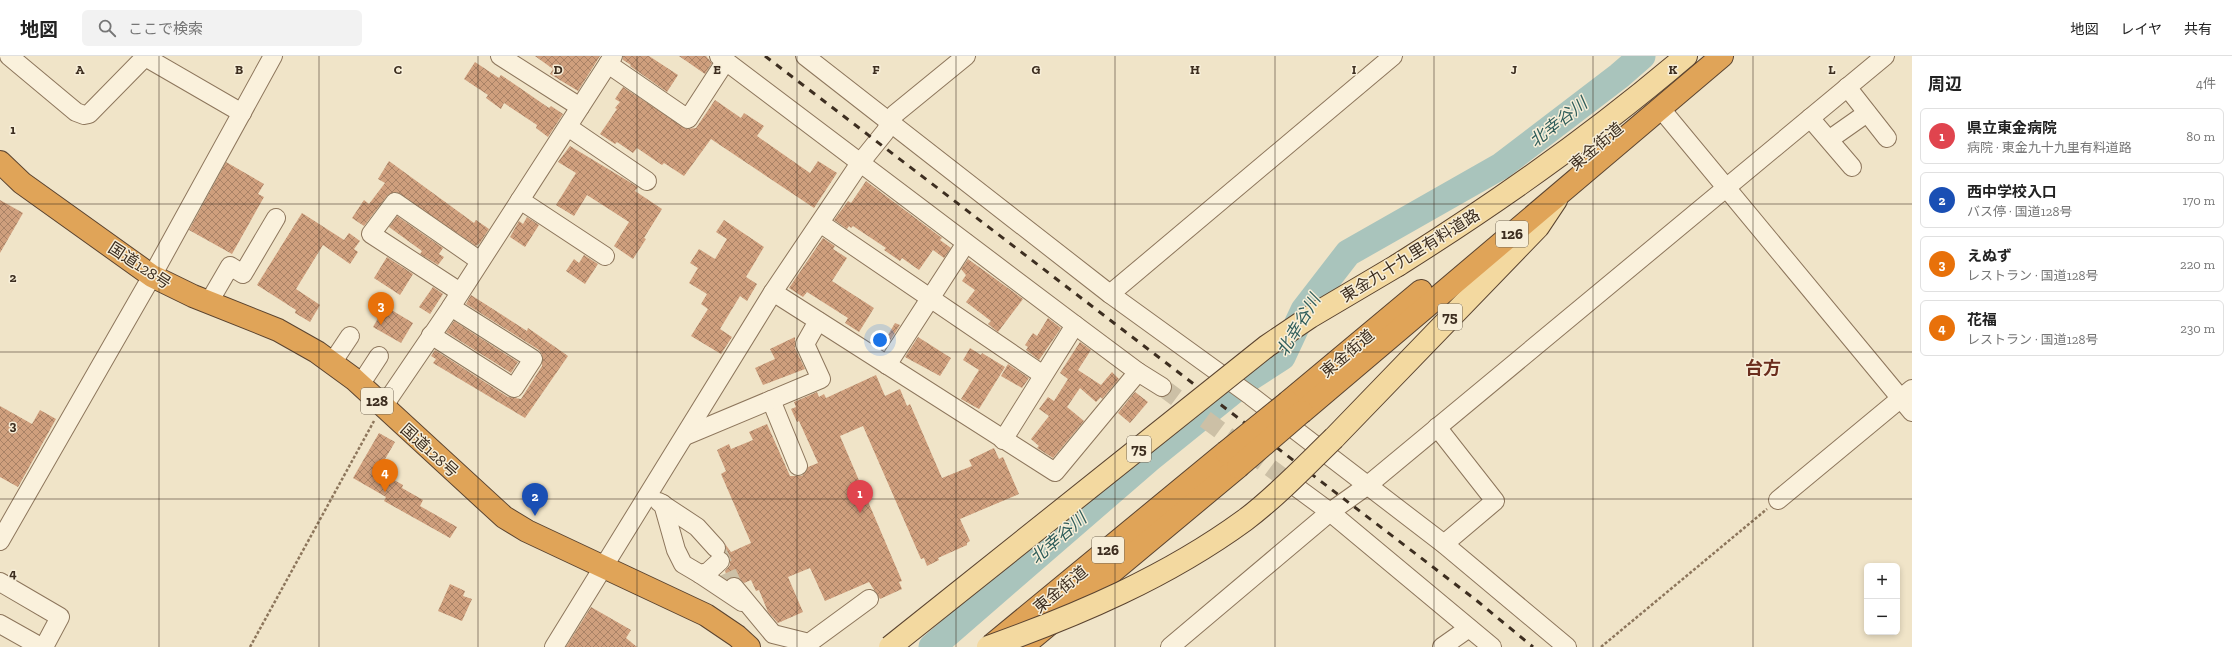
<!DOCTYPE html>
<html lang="ja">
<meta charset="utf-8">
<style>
:root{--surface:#fff;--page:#f2f2f2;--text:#222;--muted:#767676;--line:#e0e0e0;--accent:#1a73e8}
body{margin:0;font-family:"Zilla Slab","Noto Sans JP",serif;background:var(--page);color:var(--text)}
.controls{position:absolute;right:12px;bottom:12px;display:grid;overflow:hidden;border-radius:6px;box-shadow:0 2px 6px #0003}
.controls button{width:36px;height:36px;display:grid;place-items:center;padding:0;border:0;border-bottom:1px solid var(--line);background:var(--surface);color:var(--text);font:20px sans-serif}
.you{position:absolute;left:880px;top:284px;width:14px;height:14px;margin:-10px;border:3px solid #fff;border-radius:50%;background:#1a73e8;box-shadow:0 0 0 6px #1a73e833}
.badge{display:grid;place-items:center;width:26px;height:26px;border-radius:50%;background:var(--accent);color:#fff;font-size:13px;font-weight:700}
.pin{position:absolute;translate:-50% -33px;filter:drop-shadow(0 1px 2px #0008)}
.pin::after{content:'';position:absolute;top:21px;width:14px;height:12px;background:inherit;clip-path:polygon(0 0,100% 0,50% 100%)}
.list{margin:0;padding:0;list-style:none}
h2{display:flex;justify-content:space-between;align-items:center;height:52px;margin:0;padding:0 16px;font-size:17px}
h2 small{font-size:13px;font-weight:400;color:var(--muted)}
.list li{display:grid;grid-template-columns:26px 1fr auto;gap:12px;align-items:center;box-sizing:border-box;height:56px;margin:0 8px 8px;padding:0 8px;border:1px solid var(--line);border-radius:6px}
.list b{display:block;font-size:15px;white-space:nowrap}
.list p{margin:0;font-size:13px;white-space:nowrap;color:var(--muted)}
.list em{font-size:13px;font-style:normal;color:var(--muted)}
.icon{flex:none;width:22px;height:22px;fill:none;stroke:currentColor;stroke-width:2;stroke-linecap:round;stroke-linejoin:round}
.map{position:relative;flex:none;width:1912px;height:591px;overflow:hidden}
header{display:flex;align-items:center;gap:24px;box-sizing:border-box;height:56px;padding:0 20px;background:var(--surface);border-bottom:1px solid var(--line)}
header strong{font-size:19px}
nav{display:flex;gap:22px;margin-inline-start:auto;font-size:14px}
.search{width:280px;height:36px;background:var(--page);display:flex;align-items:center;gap:10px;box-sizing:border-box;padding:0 14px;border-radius:6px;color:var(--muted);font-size:15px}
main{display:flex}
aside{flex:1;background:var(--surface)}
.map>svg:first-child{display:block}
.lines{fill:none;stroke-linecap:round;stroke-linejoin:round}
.river{stroke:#a9c4bc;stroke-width:27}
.building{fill:url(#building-cross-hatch)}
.minor-tunnel{stroke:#ccc0a6;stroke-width:18;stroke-dasharray:18 9;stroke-linecap:butt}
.minor-casing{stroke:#8d765c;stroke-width:20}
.major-casing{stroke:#5b4430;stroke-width:24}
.highway-casing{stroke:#5b4430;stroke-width:24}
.path{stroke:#8d765c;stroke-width:2.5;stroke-dasharray:3 2;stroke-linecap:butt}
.minor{stroke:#faf1dc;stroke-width:18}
.major{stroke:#f3d9a0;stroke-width:22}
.highway{stroke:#e0a458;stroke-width:22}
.rail{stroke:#3d2e20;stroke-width:3;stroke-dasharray:7 7;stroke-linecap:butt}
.major-bridge-casing{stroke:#5b4430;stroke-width:24;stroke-linecap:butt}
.highway-bridge-casing{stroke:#5b4430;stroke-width:24;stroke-linecap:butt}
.major-bridge{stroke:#f3d9a0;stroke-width:22}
.highway-bridge{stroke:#e0a458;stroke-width:22}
.grid{fill:none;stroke:#3d2e20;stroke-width:1;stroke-opacity:0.55}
.labels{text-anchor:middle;stroke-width:3;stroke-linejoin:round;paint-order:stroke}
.shield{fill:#f7eed8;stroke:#756857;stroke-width:1}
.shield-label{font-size:15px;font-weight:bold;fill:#3d2e20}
.street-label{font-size:16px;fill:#3d2e20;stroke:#f7eed8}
.water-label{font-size:17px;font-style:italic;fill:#2f5d5a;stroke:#f7eed8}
.quarter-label{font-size:18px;font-weight:bold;fill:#6b2e1e;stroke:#f7eed8}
.grid-label{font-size:13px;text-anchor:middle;font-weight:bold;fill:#3d2e20;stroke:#f7eed8;stroke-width:3;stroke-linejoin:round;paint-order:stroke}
</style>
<header>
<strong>地図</strong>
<div class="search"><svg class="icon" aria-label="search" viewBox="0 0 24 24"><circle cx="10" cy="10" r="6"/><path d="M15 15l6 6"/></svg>ここで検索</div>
<nav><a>地図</a><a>レイヤ</a><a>共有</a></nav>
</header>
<main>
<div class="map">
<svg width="1912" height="591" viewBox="0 0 1912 591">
<defs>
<pattern id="building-cross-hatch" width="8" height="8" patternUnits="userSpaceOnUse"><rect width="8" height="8" fill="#cf9f7d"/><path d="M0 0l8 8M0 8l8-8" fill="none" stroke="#a98266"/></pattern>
</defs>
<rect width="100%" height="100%" fill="#f0e4c8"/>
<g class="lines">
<polyline class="river" points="932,591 1149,403 1248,323 1282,301 1304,254 1348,197 1501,110 1619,20 1642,0"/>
</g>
<g class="building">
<polygon points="535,0 600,0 578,35 550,18 553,13"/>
<polygon points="623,0 649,0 678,19 667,36 630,10 631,9 623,4"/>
<polygon points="679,0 706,0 712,7 705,18"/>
<polygon points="475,6 499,22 501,19 549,52 551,50 563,58 548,81 536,72 537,69 504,47 501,53 486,42 488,39 464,23"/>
<polygon points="623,31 687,73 696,72 715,44 741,62 744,57 764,70 757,80 810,117 818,105 837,117 814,152 711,83 684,120 664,107 662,109 637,92 633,97 617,86 615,88 600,78 617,53 615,52 620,46 615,43"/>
<polygon points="570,90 638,131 635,135 662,153 644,182 646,183 633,203 614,190 629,166 587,139 574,160 556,149 576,117 558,106"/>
<polygon points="389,105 474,167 476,164 489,173 480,187 476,190 396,136 387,140 364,170 352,162 364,144 369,148 385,127 378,123"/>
<polygon points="226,106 264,128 258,138 264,141 232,198 189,174"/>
<polygon points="866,125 942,182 940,184 951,192 944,202 933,194 919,214 902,202 900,205 884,194 886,192 853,170 851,172 849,170 847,173 834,164 848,145 851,147"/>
<polygon points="0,144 23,157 0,197"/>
<polygon points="302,157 344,184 349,177 360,185 354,193 358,196 350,208 323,189 296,233 320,249 310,266 295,257 296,254 257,229"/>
<polygon points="397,160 443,192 439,198 444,201 438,209 420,198 422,195 389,171"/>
<polygon points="527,161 539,169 525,191 510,181 519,165 523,168"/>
<polygon points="724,164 764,191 746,221 757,228 747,245 740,240 720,273 732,281 721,298 691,280 708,253 701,248 707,238 689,227 698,212 690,207 699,193 715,203 727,183 716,176"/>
<polygon points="823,182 835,190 833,193 847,202 832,225 874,252 859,276 845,267 848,262 807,236 803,241 789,232"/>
<polygon points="584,199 598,208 585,228 566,215 574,203 579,207"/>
<polygon points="387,201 413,218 400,239 374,222"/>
<polygon points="968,203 1023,243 998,276 988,268 991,265 966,246 975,234 962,225 966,219 961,213"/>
<polygon points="433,231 443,238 430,258 419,251"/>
<polygon points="471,239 527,275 528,272 568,300 525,362 433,307 436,303 431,300 435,294 508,341 521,343 542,310 542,299 539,294 466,248"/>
<polygon points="385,250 413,267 401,287 373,271"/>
<polygon points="1048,262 1061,272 1039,304 1026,294 1028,291 1025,289 1033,277 1037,280"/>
<polygon points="454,265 518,306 511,317 446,276"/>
<polygon points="895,267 900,269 888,288 884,286"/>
<polygon points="795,281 795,292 805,313 763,329 755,312 775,303 770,293"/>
<polygon points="918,281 951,302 940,320 905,301"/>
<polygon points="1080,286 1091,294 1078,314 1101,329 1112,316 1119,323 1102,343 1101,341 1096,346 1080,332 1067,351 1084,365 1053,402 1037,392 1039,390 1031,383 1049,360 1039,353 1048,341 1054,345 1068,323 1060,317"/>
<polygon points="970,292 981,299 982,297 1005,311 979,353 961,343 979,314 963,304"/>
<polygon points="1008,308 1029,322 1022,332 1001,320"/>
<polygon points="876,319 885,340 900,333 907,350 910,348 942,422 972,410 969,404 994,392 999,403 1003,401 1019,438 960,463 970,485 967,487 967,489 938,502 939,504 927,510 924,502 921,503 863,370 840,380 902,525 899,526 902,533 880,543 869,526 825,545 810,512 788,521 803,556 778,567 768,556 759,534 756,535 751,524 744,527 737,521 728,523 725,515 730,509 730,503 725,496 725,488 731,496 751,487 721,418 726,415 717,394 729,388 731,393 753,384 749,376 767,368 790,420 802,420 808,411 818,407 799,365 797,366 791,353 796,351 794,346 817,336 819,341 824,338 826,342"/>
<polygon points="1135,336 1148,346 1130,367 1118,357"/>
<polygon points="0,350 32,368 40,354 56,363 18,431 0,421"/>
<polygon points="379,377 395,386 378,415 403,429 402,432 423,444 420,450 457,471 450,482 384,445 386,441 353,422"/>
<polygon points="450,528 465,535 463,540 472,543 462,565 438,555"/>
<polygon points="591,551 631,574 626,582 637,591 566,591"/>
</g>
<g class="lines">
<g class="minor-tunnel">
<polyline points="1162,331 1296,431"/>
<polyline points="716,492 734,531"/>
</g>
<g class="minor-casing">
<g id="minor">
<polyline points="9,0 76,56 84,59 89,58 143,3 147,2 242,57"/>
<polyline points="500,0 580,51"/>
<polyline points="719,0 1075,269 1138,316 1162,331"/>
<polyline points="805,0 1110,238 1251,340 1444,488 1567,591"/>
<polyline points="608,8 688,63 725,6"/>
<polyline points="1847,31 1887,82"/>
<polyline points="1661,53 1912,356"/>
<polyline points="1810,62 1852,111"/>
<polyline points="568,71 647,125"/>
<polyline points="1830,83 1867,57"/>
<polyline points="520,144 605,200"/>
<polyline points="820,167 1043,319"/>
<polyline points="460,236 371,178 395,146 480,205"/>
<polyline points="773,236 1055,416 1138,316"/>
<polyline points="1110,238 1393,0"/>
<polyline points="209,246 230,210 243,218 276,162"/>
<polyline points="431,279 514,332 533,303 451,251"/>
<polyline points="332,307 350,280"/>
<polyline points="887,309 966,187"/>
<polyline points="360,329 379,300"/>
<polyline points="771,344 798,410"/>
<polyline points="383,351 451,251 613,0"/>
<polyline points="1437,371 1495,445 1444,488"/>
<polyline points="685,380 821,323 805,288 818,265"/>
<polyline points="1003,384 1075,269"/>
<polyline points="1296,431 1330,456 1492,591"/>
<polyline points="1778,444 1912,333"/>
<polyline points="659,446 697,471 716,492"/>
<polyline points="663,448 676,494 683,508 700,518 708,516 720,505"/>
<polyline points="0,485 152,220 273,0"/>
<polyline points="700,518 742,546"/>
<polyline points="0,526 60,561 44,591"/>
<polyline points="734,531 773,578 809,587 869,543"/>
<polyline points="0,568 41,591"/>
<polyline points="554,591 773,236 860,107 885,76 895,58 966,0"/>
<polyline points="1170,591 1330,456 1368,429 1885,0"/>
<polyline points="1442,591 1469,572"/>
</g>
</g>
<g class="major-casing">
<g id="major">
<path d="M1398 209C1498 146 1596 77 1686 0"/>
<polyline points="1334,382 1538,171 1556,144"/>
</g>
</g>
<g class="highway-casing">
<g id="highway">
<polyline points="0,106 22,127 152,220 193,240 278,274 317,296 354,323 504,461 527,475 706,559 737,580 749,591"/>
<polyline points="1288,346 1421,235"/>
<polyline points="1302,356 1722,0"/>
<polyline points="993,588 1226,396"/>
<polyline points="1022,591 1238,411"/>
</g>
</g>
<g class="path">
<polyline points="250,591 374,365"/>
<polyline points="1601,591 1767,453"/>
</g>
<use href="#minor" class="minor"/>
<use href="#major" class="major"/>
<use href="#highway" class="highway"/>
<polyline class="rail" points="765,0 1476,544 1533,591"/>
<g class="major-bridge-casing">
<g id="major-bridge">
<polyline points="890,591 1267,290 1310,261 1398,209"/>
<path d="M988 591C1078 559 1167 521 1245 464 1277 440 1305 410 1334 382"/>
</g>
</g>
<g class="highway-bridge-casing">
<g id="highway-bridge">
<polyline points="1226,396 1288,346"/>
<polyline points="1238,411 1302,356"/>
</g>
</g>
<use href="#major-bridge" class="major-bridge"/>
<use href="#highway-bridge" class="highway-bridge"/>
</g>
<path class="grid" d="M159 0V591M319 0V591M478 0V591M637 0V591M797 0V591M956 0V591M1115 0V591M1275 0V591M1434 0V591M1593 0V591M1753 0V591M0 148H1912M0 296H1912M0 443H1912"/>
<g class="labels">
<g class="shield">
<rect x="1496" y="165" width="32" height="26" rx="3"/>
<rect x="1438" y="248" width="24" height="26" rx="3"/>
<rect x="361" y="332" width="32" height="26" rx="3"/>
<rect x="1127" y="380" width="24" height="26" rx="3"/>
<rect x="1092" y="481" width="32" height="26" rx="3"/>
</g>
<g class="shield-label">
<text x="1512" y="183">126</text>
<text x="1450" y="266">75</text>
<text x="377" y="350">128</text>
<text x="1139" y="398">75</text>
<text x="1108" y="499">126</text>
</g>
<g class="street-label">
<text transform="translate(1596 90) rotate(-40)" y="6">東金街道</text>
<text transform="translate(1410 199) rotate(-32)" y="6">東金九十九里有料道路</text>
<text transform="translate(140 209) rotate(33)" y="6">国道128号</text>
<text transform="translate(1347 297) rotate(-40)" y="6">東金街道</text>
<text transform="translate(430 394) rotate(42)" y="6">国道128号</text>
<text transform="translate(1060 533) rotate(-39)" y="6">東金街道</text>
</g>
<g class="water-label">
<text transform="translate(1558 66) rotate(-38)" y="6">北幸谷川</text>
<text transform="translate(1298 269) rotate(-59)" y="6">北幸谷川</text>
<text transform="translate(1058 482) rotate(-41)" y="6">北幸谷川</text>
</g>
<g class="quarter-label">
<text x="1763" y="318">台方</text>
</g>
</g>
<g class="grid-label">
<text x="80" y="18">A</text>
<text x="239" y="18">B</text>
<text x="398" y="18">C</text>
<text x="558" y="18">D</text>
<text x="717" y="18">E</text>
<text x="876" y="18">F</text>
<text x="1036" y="18">G</text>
<text x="1195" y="18">H</text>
<text x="1354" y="18">I</text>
<text x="1514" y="18">J</text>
<text x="1673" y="18">K</text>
<text x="1832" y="18">L</text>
<text x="13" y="78">1</text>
<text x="13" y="226">2</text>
<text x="13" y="374">3</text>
<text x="13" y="522">4</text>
</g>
</svg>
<div class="controls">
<button>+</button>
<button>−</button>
</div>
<div class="you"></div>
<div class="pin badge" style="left:860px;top:457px;background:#e0444e">1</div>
<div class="pin badge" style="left:535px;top:460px;background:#1a4fb4">2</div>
<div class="pin badge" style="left:381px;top:269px;background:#e8710a">3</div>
<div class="pin badge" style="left:385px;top:436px;background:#e8710a">4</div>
</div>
<aside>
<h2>周辺<small>4件</small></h2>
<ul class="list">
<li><span class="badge" style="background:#e0444e">1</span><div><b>県立東金病院</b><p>病院 · 東金九十九里有料道路</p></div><em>80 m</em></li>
<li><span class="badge" style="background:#1a4fb4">2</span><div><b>西中学校入口</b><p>バス停 · 国道128号</p></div><em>170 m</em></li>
<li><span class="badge" style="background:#e8710a">3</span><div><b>えぬず</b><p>レストラン · 国道128号</p></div><em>220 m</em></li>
<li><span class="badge" style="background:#e8710a">4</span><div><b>花福</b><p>レストラン · 国道128号</p></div><em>230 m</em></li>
</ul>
</aside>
</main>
